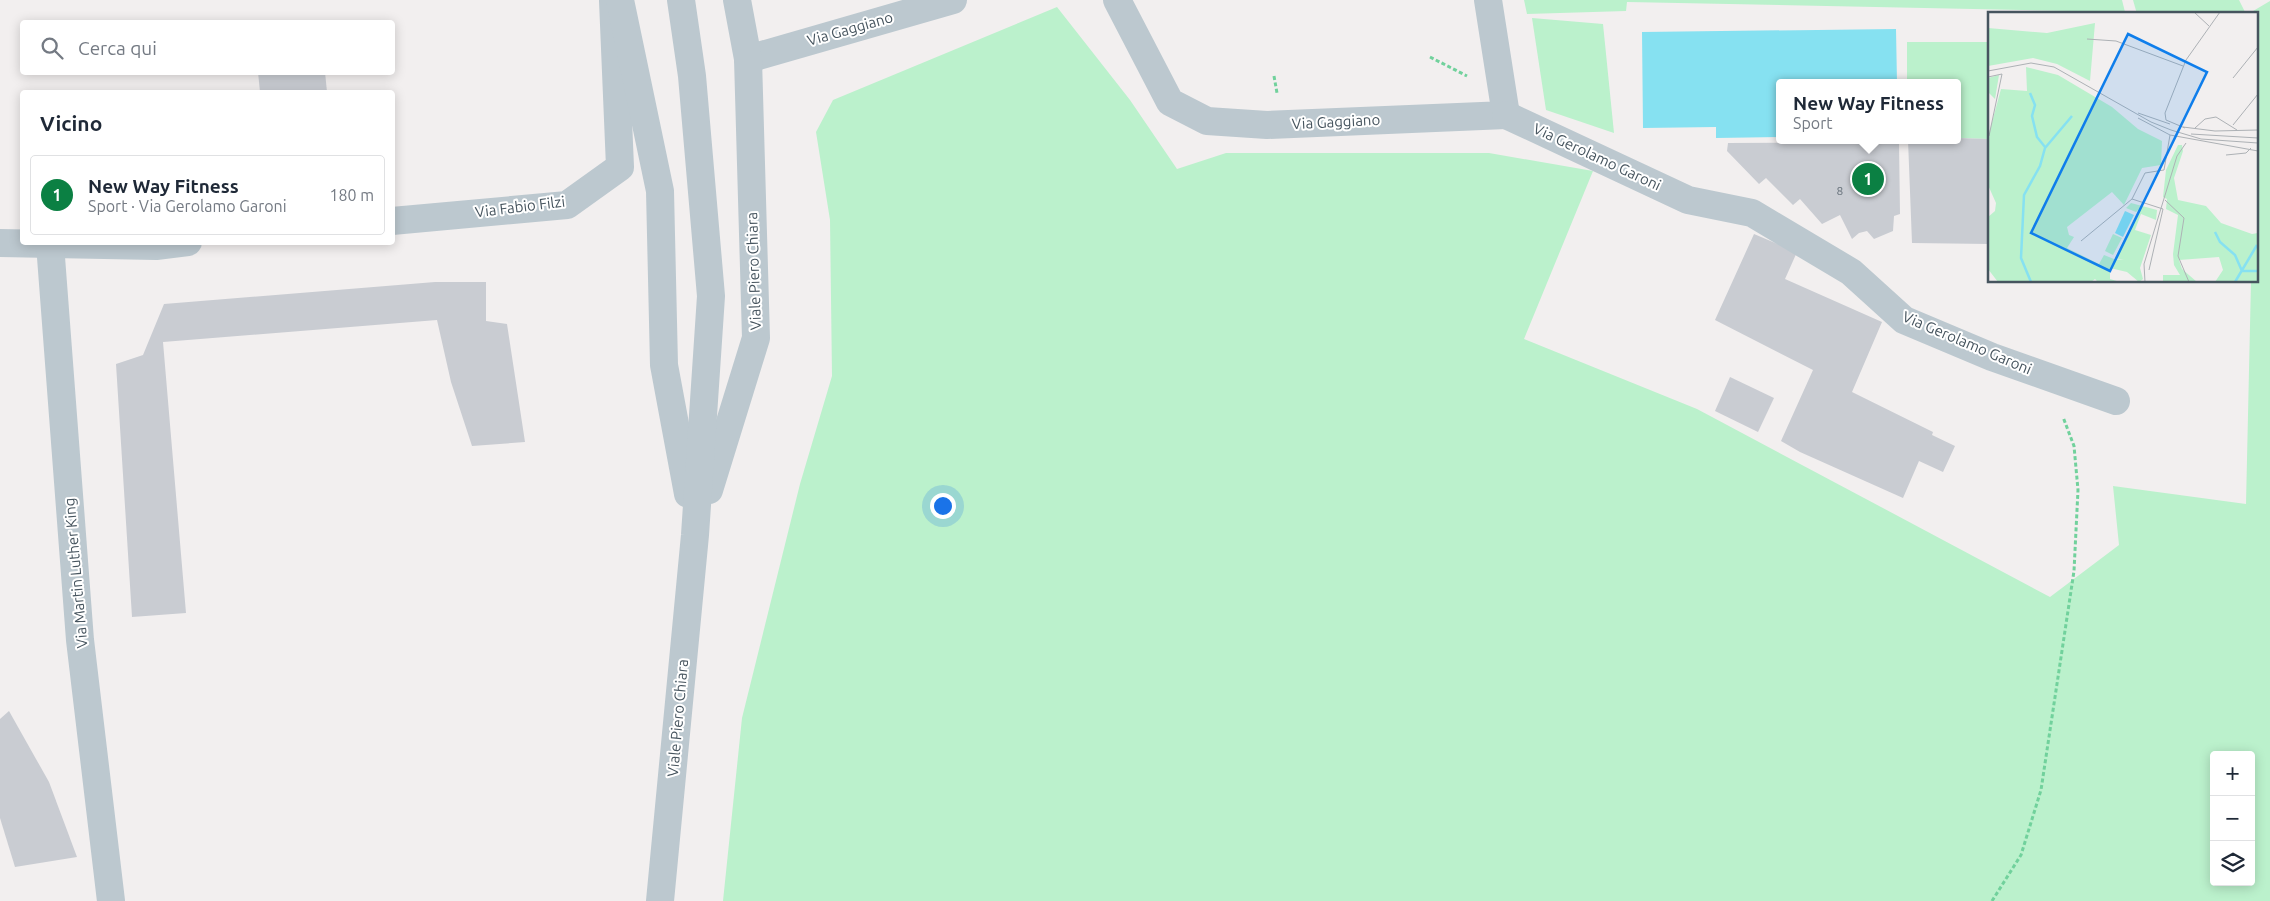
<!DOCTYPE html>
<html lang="it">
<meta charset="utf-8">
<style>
:root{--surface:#fff;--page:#f6f6f7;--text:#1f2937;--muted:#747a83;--line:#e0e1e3;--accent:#0b8043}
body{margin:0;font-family:Ubuntu,sans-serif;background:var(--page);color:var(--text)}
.controls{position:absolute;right:15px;bottom:15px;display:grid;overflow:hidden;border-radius:5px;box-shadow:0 2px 12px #0003}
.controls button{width:45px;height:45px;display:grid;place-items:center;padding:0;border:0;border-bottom:1px solid var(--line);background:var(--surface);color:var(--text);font:25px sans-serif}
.you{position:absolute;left:942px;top:505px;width:18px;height:18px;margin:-12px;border:4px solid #fff;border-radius:50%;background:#1a73e8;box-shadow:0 0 0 8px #1a73e833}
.badge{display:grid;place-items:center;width:32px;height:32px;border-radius:50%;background:var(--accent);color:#fff;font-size:16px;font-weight:700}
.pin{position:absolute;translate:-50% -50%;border:2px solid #fff;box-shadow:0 1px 5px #0006}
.popup{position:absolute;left:1776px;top:79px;width:185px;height:65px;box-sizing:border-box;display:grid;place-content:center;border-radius:5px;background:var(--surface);filter:drop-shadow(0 1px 4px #0005);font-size:16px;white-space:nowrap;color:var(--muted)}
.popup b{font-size:19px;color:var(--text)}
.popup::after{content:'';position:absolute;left:50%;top:100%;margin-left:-10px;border:10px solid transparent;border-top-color:var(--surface)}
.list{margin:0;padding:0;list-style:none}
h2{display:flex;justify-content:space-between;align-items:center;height:65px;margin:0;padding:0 20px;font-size:21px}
h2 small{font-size:16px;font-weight:400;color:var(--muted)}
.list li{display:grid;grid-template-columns:32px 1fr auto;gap:15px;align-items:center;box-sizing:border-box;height:80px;margin:0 10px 10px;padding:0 10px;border:1px solid var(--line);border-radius:5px}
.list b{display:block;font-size:19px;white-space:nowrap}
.list p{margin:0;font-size:16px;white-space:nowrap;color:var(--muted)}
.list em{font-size:16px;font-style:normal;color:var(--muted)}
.icon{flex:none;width:28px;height:28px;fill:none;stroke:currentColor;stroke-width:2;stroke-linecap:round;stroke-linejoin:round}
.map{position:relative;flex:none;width:2270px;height:901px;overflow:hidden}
.search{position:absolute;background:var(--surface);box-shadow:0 2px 12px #0003;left:20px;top:20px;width:375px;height:55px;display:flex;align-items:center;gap:12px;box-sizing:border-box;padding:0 18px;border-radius:5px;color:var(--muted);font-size:19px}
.panel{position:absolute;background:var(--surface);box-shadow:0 2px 12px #0003;left:20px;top:90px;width:375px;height:155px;border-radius:5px}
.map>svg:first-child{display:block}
.green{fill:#bbf1cc;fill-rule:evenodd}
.water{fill:#86e1f1}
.building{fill:#c9ccd2}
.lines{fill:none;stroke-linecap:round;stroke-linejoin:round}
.path{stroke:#71d19c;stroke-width:3;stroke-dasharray:4 2.5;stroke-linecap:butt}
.minor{stroke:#bcc8cf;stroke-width:28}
.tertiary{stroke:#bcc8cf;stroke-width:28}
.labels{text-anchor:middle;stroke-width:4;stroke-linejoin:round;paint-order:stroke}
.number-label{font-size:12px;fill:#67727b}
.street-label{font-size:15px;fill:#46545e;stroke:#fff}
.inset-river{fill:none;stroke:#86e1f1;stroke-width:2.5}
.inset-road{fill:none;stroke:#adb1b5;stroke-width:1}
.view{fill:#0f7eeb;fill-opacity:0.15;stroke:#0f7eeb;stroke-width:2.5}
.inset-edge{fill:none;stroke:#46545e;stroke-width:2.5}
</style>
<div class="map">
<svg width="2270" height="901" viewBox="0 0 2270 901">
<rect width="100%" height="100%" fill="#f2efef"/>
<g class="green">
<polygon points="1524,0 2122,0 2125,12 1627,2 1626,11 1527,14"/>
<polygon points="2133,0 2239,0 2246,14 2137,14"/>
<path d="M2270 1V901H723L742 718 800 484 832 376 830 220 816 132 833 100 1057 7 1130 100 1177 169 1226 153H1489L1593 171 1524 339 1697 409 2050 597 2119 545 2113 486 2246 504 2251 281H2256V14H2248ZM2214 755H2251V882H2214Z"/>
<polygon points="1532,18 1603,24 1614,133 1546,110"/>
<polygon points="1907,42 1989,42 1989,139 1957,138 1957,83 1907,83"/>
</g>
<polygon class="water" points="1896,29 1897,83 1779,83 1779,137 1716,138 1716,127 1643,128 1642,32"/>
<g class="building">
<polygon points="258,72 325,72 327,92 260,92"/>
<polygon points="1957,138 1989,139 1989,244 1912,243 1908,140 1957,140"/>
<polygon points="1899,142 1900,214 1894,216 1893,231 1874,239 1867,231 1859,233 1852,239 1840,215 1822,224 1800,199 1793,205 1766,178 1759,184 1727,151 1728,143"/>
<polygon points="1754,234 1797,252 1785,279 1882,322 1852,392 1933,432 1932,435 1955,446 1943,472 1919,461 1903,498 1800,452 1781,441 1813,370 1715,320"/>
<polygon points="435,282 486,282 486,321 507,324 525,442 472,446 451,382 437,320 163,342 186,613 132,617 116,364 143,355 164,304"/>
<polygon points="1730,377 1774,398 1758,432 1715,411"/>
<polygon points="9,711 49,782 77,857 15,867 0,818 0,719"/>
</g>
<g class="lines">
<g class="path">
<polyline points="1430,57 1467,76"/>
<polyline points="1274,76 1277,93"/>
<polyline points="1992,901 2021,855 2041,790 2074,571 2078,490 2074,446 2063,417"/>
</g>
<g class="minor">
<polyline points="1117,0 1170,102 1207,121 1267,125 1506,115 1488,0"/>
<polyline points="748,59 953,0"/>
<polyline points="1506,115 1688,200 1752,213 1851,272 1904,320 1992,357 2116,401"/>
<polyline points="392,221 567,205 620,167 613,1"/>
<polyline points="0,243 156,246 188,242"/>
<polyline points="50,244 80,640 111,901"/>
</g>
<g class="tertiary">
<polyline points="620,0 660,191 664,365 688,494"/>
<polyline points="709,490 756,338 748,59 737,0"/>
<polyline points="660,901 695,535 711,296 692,76 681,0"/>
</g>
</g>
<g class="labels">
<g class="number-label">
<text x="1840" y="195">8</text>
</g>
<g class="street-label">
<text transform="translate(850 29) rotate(-16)" y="5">Via Gaggiano</text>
<text transform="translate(1336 122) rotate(-3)" y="5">Via Gaggiano</text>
<text transform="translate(1597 157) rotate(25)" y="5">Via Gerolamo Garoni</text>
<text transform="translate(520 207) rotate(-7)" y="5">Via Fabio Filzi</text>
<text transform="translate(754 271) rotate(-92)" y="5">Viale Piero Chiara</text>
<text transform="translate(1967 343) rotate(23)" y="5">Via Gerolamo Garoni</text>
<text transform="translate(76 573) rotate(-95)" y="5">Via Martin Luther King</text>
<text transform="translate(678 718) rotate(-85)" y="5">Viale Piero Chiara</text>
</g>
</g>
<g transform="translate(1988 12)">
<rect width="270" height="270" fill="#f2efef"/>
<path d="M107 11 102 69 69 52 45 46 0 54V16L59 21ZM38 55 70 63 124 95 150 117 174 129 173 153 154 156 136 193 124 180 79 215 81 223 86 225 79 236 111 252 116 243 126 247 136 248 127 246 151 197 148 200 138 196 143 191 169 198 168 208 153 202 147 218 163 223 152 256 155 267 151 270 139 260 122 256V267L132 270H110L107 267 103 270H10L0 257V205L7 199 8 191 0 173V125L13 77 39 79ZM11 63 7 87 0 80V66ZM190 133H194L195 139 186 166 190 188 218 194 233 211 264 222 270 221V270H227L235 258 231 245 191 248 194 257 209 270H175V263H192L186 253 185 242 190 203 178 197 179 187 175 185 178 158ZM125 222 134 226 125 243 117 239Z" fill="#bbf1cc"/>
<path d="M137 199 146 203 135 225 127 221Z" fill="#86e1f1"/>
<path class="inset-river" d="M42 81 47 93 44 104 49 125 57 135M227 220 232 230 247 243 254 259H270M43 270 33 246 36 183 52 154 57 136 84 104M247 270 269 233"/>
<path class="inset-road" d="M206 0 221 14M99 27 128 29 195 54M0 59 43 51 66 55 163 110 183 118 213 127 270 131M0 65 14 62 1 124M245 66 270 35M150 101 182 112M150 106 182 123 270 139M245 113 270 82M195 115 227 119 270 118M197 116 178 108 177 101 198 48 232 0M207 116 217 107 228 105 249 118M203 122 270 126M238 143 258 141 263 136M177 188 196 206 190 244 201 270M175 197 144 187 157 161 176 158 182 123M93 229 144 187M161 258 175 197M157 270 156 252 189 144 198 131"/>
<path class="view" d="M140 22 219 60 122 259 43 221Z"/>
<rect width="270" height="270" class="inset-edge"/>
</g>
</svg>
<div class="controls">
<button>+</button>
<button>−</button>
<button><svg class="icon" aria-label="layers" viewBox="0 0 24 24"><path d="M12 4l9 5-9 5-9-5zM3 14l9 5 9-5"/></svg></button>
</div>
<div class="you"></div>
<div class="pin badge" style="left:1868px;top:179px">1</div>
<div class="popup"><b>New Way Fitness</b>Sport</div>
<div class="search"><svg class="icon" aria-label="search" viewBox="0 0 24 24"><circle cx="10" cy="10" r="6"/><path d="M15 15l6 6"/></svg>Cerca qui</div>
<section class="panel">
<h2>Vicino<small></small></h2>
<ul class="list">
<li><span class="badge">1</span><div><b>New Way Fitness</b><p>Sport · Via Gerolamo Garoni</p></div><em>180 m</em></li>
</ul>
</section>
</div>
